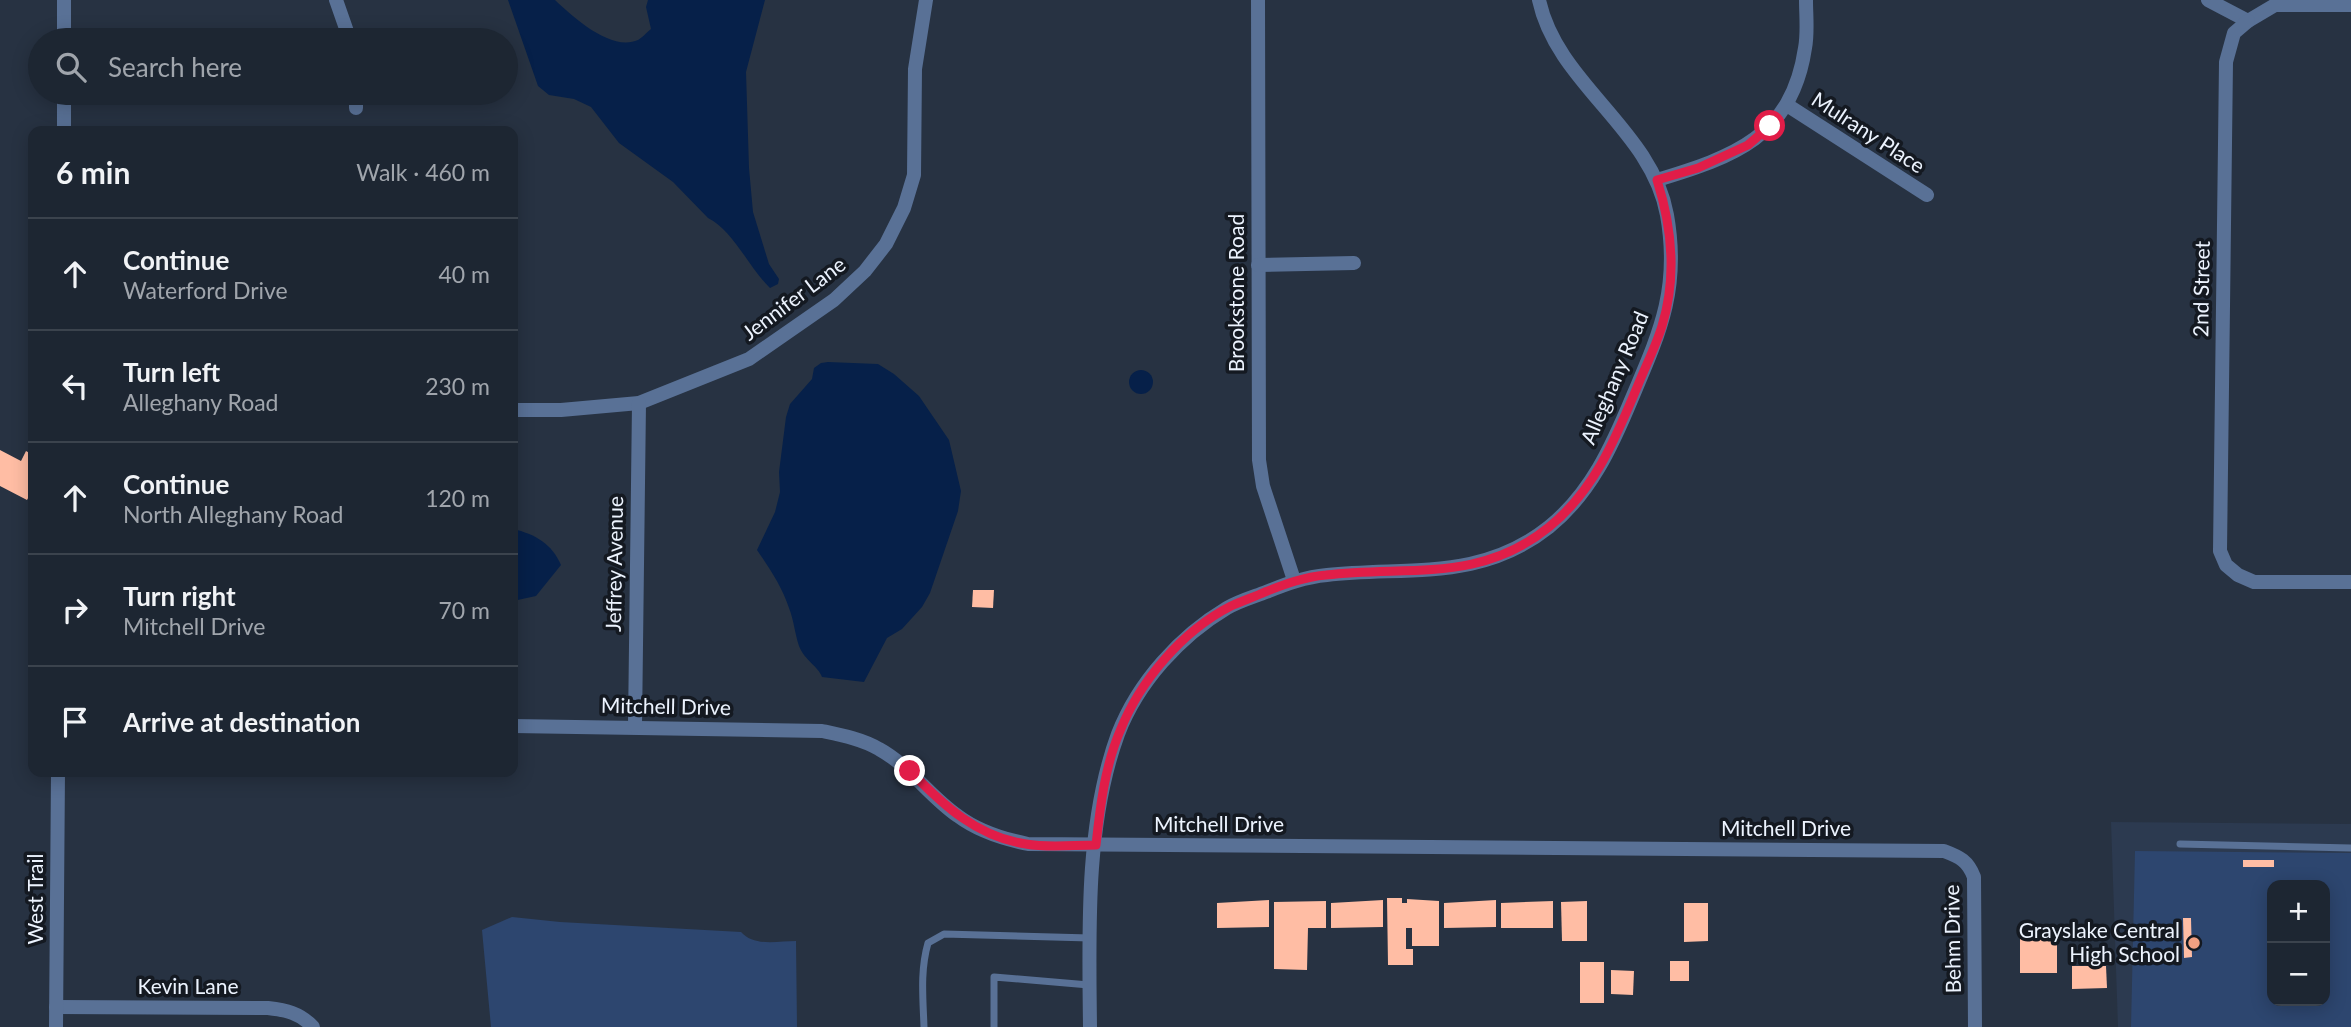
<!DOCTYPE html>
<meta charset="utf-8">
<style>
:root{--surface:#1d2632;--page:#2a323e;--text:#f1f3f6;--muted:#a0a5ac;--line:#3b434d}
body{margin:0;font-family:Lato,sans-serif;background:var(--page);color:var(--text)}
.controls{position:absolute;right:21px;bottom:21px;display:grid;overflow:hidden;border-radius:14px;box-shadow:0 4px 18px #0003}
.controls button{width:63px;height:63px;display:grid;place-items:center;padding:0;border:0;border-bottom:2px solid var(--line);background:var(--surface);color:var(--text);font:35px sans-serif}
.stop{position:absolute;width:21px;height:21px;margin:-16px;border:5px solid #e11d48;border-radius:50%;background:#fff}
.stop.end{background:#e11d48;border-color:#fff;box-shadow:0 2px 7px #0008}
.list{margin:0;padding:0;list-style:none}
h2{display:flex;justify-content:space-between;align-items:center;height:91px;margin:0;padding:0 28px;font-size:30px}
h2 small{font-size:23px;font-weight:400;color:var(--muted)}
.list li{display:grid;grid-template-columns:46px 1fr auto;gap:21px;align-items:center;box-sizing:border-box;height:112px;padding:0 28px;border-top:2px solid var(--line)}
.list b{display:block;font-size:26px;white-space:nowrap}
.list p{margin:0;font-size:23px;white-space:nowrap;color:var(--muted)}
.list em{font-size:23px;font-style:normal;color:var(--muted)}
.icon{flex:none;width:38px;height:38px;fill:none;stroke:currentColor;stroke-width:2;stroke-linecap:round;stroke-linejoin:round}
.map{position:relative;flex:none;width:2351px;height:1027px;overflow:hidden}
.search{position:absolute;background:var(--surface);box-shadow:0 4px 18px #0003;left:28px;top:28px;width:490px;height:77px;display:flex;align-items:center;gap:18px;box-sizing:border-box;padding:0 24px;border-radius:38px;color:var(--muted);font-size:26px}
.panel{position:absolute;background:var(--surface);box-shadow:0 4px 18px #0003;left:28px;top:126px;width:490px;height:651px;border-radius:14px}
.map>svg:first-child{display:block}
.built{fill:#2c3a50;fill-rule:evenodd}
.green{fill:#2d466f;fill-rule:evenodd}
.water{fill:#062049}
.building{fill:#ffbda4}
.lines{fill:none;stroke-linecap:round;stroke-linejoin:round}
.lane{stroke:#597196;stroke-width:7}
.street{stroke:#597196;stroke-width:14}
.route{stroke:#e11d48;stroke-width:9}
.poi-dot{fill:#f2a081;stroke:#141921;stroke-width:2.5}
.labels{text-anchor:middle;stroke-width:7;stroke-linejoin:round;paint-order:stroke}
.street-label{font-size:21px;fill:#ecf3fe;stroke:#141921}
.poi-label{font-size:21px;fill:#ecf3fe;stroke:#141921;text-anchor:end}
</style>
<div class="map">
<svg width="2351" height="1027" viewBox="0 0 2351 1027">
<rect width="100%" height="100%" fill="#273242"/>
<path class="built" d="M2111 822 2351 824V1027H2118ZM2272 885H2325V1001H2272Z"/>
<g class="green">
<path d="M2135 851 2351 853V1027H2131ZM2272 885H2325V1001H2272Z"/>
<path d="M512 917 560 922 741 932C754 947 778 941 796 941L797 1027H491L482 930Z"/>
</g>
<g class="water">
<path d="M508 0H555C573 17 611 52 638 40 642 38 647 32 651 29L646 7 648 0H765L746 72 749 168 753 212 769 264 779 279 778 284 770 288C749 268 733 230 708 218L673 182 619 143 591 107 574 99 549 95 538 86Z"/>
<path d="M828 362 878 364 894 374 919 396 949 440 961 491 958 511 930 593 922 607 902 629 887 638 864 682 822 677C818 666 805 661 799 646 795 634 794 621 789 608 782 587 770 569 757 550L775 512 780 492 779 472 786 417 790 404 812 379 814 368 821 363Z"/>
<circle cx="1141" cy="382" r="12"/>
<path d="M513 529C535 534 552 544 561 565L536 596 513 601Z"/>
</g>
<g class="building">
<polygon points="0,450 21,461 26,451 33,455 33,489 27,500 0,486"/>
<polygon points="973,590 994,590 993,608 972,607"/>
<rect x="2243" y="860" width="31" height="7"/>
<polygon points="1387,898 1402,898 1402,903 1407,903 1407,899 1439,901 1439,946 1412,946 1412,928 1406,928 1406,949 1413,949 1413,965 1388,965"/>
<polygon points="1269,900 1269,927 1217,928 1217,903"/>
<polygon points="1383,900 1383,927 1331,928 1331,903"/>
<polygon points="1496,900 1496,927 1444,928 1444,903"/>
<polygon points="1326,901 1326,928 1308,928 1307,970 1274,969 1274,902"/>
<polygon points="1553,901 1553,928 1501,928 1501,903"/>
<polygon points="1587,901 1587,941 1562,941 1561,902"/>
<polygon points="1684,903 1708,903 1708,941 1684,942"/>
<polygon points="2183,918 2191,918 2192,957 2184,958"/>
<rect x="2020" y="939" width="37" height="34"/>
<rect x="1670" y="961" width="19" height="20"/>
<rect x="1580" y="962" width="24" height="41"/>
<polygon points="2072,966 2106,966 2107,988 2072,989"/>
<polygon points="1611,970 1634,971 1633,995 1611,994"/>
</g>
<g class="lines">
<g class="lane">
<polyline points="2180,844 2351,848"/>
<path d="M924 1027C923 998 920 971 928 943L944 934 1090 938"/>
<polyline points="994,1027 994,977 1089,985"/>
</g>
<g class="street">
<polyline points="64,0 64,40"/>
<polyline points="336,0 350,40"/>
<polyline points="1258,0 1259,460 1263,486 1294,580"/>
<polyline points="2208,0 2248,21 2275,5 2351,5"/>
<polyline points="2248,21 2234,33 2226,62 2220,551 2226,565 2238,575 2254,582 2351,582"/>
<polyline points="64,93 64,131"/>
<polyline points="356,93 356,108"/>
<polyline points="1787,105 1927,195"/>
<path d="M1657 180C1733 157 1792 137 1805 48 1808 33 1806 16 1806 0"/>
<polyline points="1258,265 1354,263"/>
<polyline points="513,410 561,410 639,403 749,359 834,300 865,271 886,244 904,208 914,175 915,69 926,0"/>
<path d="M513 726 822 731C841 735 862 739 879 749 910 766 929 796 958 816 978 831 1003 839 1028 844L1944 851C1960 857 1968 861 1974 877L1975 1027"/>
<polyline points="635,726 639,403"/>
<path d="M56 1007 268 1008C286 1010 300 1013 313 1027"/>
<polyline points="56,1027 58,772"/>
<path d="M1090 1027C1089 933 1085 824 1118 734 1138 682 1180 636 1227 608 1239 601 1253 597 1266 592 1286 584 1305 577 1327 575 1407 566 1480 582 1549 527 1591 493 1612 446 1632 398 1660 332 1680 289 1667 215 1652 129 1557 84 1539 0"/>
</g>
</g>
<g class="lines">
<path class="route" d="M910 771C943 805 977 837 1026 844 1048 848 1073 845 1096 845 1100 807 1105 766 1120 731 1140 681 1182 631 1231 606 1242 601 1254 597 1265 592 1285 584 1304 577 1326 575 1407 565 1479 584 1549 527 1595 490 1616 437 1638 385 1646 365 1656 346 1662 326 1677 277 1672 227 1657 180L1698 168 1748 145 1770 126"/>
</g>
<circle class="poi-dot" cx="2194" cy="943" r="7"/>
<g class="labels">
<g class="street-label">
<text transform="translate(1868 133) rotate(33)" y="7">Mulrany Place</text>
<text transform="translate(2202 289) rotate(-89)" y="7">2nd Street</text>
<text transform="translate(1237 293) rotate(-90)" y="7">Brookstone Road</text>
<text transform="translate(794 299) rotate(-37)" y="7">Jennifer Lane</text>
<text transform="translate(1615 378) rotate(-67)" y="7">Alleghany Road</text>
<text transform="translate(615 564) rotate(-89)" y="7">Jeffrey Avenue</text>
<text transform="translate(666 707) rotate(1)" y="7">Mitchell Drive</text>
<text x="1219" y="832">Mitchell Drive</text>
<text x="1786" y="836">Mitchell Drive</text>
<text transform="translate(36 899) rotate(-90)" y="7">West Trail</text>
<text transform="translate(1953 939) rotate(-91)" y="7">Behm Drive</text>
<text x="188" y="994">Kevin Lane</text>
</g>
<g class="poi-label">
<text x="2180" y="938">Grayslake Central<tspan x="2180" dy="24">High School</tspan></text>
</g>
</g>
</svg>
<div class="controls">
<button>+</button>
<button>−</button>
</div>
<div class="stop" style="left:1770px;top:126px"></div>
<div class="stop end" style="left:910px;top:771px"></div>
<div class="search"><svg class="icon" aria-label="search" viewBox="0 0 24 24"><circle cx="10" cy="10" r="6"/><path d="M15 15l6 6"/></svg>Search here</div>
<section class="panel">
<h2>6 min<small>Walk · 460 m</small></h2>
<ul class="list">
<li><svg class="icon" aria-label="ahead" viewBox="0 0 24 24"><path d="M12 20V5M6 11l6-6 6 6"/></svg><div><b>Continue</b><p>Waterford Drive</p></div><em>40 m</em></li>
<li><svg class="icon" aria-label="left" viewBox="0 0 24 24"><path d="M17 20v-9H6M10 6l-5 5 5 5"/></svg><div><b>Turn left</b><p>Alleghany Road</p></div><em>230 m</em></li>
<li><svg class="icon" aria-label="ahead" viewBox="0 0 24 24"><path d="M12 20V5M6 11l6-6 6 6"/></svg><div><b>Continue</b><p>North Alleghany Road</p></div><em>120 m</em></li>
<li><svg class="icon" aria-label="right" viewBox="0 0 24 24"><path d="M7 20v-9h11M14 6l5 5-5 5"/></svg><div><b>Turn right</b><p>Mitchell Drive</p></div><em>70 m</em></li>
<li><svg class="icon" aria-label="arrive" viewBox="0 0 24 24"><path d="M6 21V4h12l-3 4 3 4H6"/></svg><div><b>Arrive at destination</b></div></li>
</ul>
</section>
</div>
